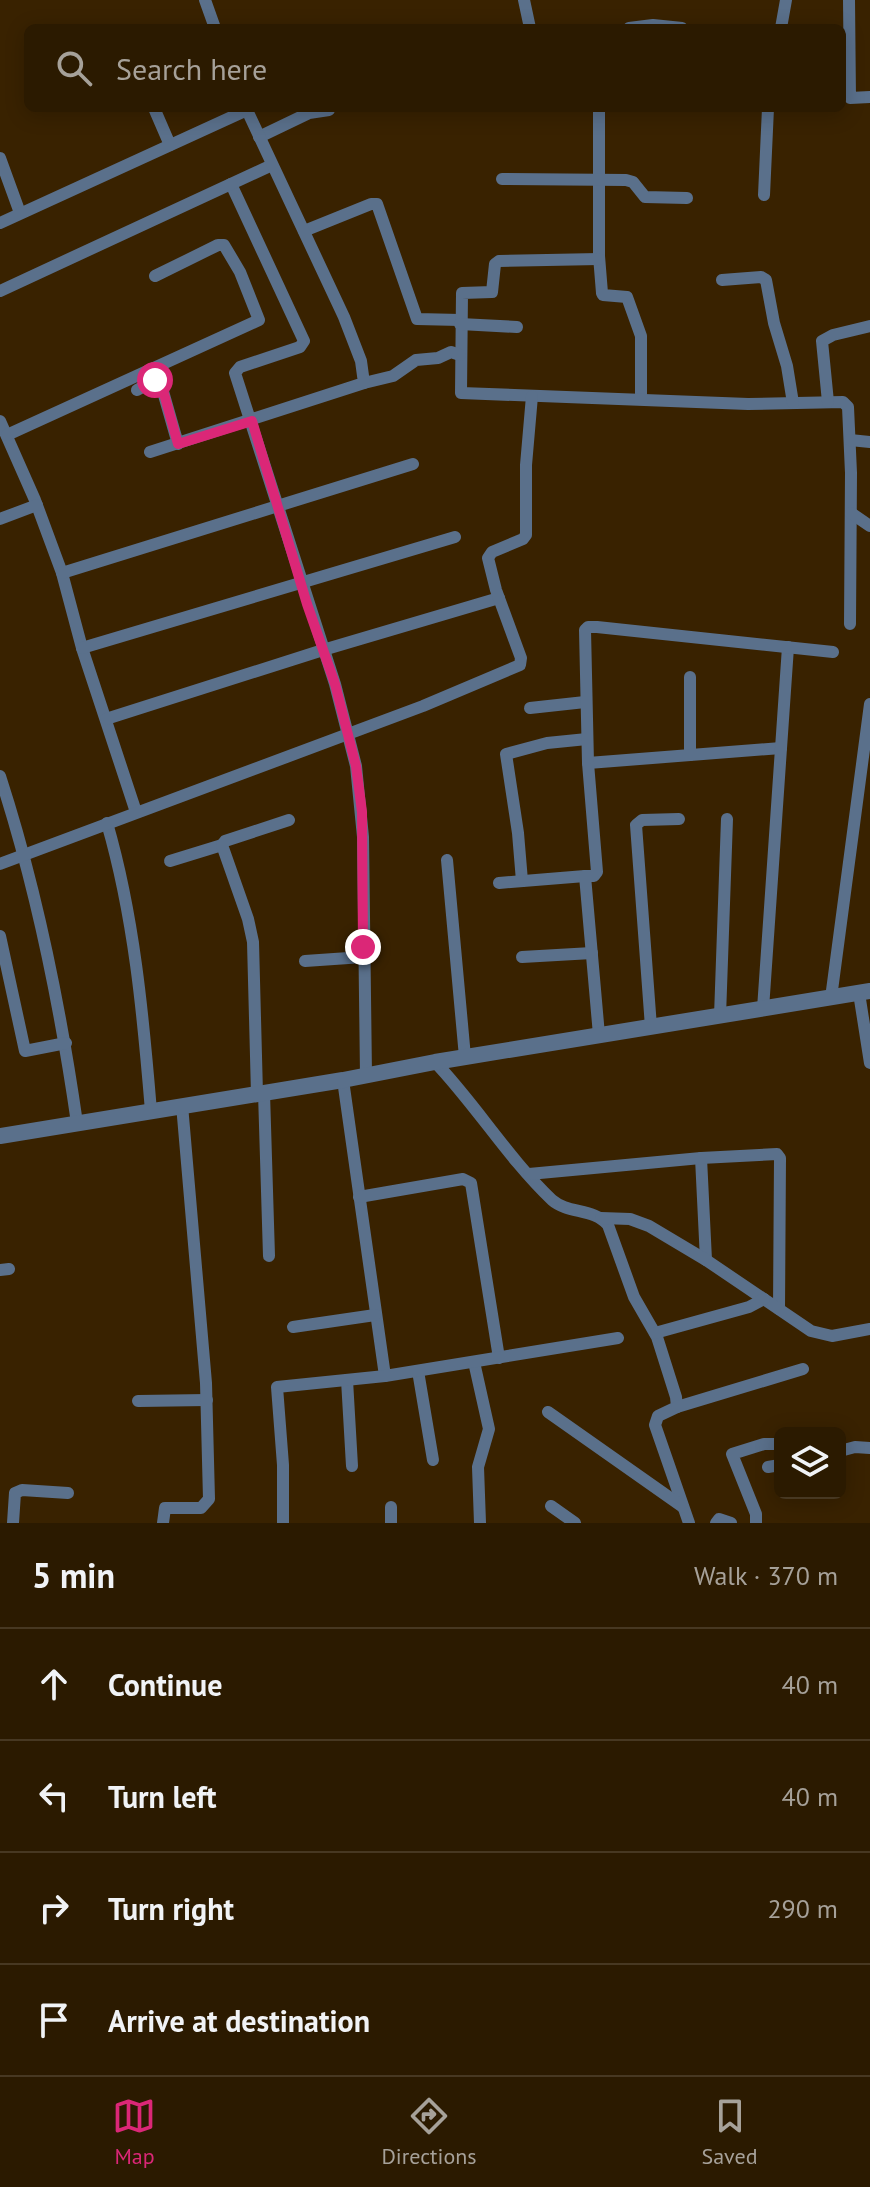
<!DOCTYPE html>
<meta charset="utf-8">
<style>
:root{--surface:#2b1a00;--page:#37270f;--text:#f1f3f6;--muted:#a6a199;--line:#473822;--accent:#db2777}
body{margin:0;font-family:"PT Sans",sans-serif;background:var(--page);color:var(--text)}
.controls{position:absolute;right:24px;bottom:24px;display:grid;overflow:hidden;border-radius:12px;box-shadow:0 4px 20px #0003}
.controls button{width:72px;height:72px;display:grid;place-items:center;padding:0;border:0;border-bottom:2px solid var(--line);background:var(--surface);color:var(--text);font:40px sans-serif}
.stop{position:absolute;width:24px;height:24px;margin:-18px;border:6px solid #db2777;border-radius:50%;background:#fff}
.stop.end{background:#db2777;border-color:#fff;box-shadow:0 2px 8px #0008}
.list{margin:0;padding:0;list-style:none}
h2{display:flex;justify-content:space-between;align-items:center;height:104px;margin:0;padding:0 32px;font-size:34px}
h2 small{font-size:26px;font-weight:400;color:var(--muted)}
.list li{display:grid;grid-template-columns:52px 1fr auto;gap:24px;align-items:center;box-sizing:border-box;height:112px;padding:0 32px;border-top:2px solid var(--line)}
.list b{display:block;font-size:30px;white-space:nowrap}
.list em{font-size:26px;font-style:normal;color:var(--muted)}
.icon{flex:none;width:44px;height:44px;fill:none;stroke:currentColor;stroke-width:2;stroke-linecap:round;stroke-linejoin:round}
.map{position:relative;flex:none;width:870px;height:1523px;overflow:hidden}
.search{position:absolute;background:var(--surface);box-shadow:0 4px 20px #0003;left:24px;right:24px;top:24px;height:88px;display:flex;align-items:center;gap:20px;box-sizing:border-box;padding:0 28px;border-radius:12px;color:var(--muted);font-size:30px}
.sheet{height:552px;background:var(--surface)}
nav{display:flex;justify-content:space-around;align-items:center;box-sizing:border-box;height:112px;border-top:2px solid var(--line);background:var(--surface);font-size:22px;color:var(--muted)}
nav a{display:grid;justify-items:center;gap:4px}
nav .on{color:var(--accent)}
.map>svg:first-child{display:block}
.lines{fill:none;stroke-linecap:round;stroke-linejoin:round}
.minor{stroke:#5a708b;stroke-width:12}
.tertiary{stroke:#5a708b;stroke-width:16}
.route{stroke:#db2777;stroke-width:10}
</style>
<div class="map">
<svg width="870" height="1523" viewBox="0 0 870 1523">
<rect width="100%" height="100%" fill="#392200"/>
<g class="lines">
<g class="minor">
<polyline points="205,0 215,28"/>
<polyline points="524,0 530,28"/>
<polyline points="849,0 850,98 870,97"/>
<polyline points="629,28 653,25 682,28"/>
<polyline points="781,28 786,0"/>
<polyline points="154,108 170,145"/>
<polyline points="599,108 599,256 602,293 603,295 627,297 641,336 641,399"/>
<polyline points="259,137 309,113 329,110"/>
<polyline points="0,158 20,213"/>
<polyline points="502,179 626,180 633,182 645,197 687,198"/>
<polyline points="231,184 304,341 300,347 240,367 235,373 335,684 356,766 363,837 366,1075"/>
<polyline points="764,195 768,108"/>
<polyline points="0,223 247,110"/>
<polyline points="304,231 371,204 377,204 417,319 460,320"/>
<polyline points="599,259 499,261 495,264 492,292 462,293 461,393 748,404 843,402 848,407 851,473 850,624"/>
<polyline points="722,280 761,277 766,280 774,323 787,366 793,403"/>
<polyline points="0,291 272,165"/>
<polyline points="460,324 517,327"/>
<polyline points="364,383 393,376 416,360 438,358 451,352 460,355"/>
<polyline points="137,390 155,380 160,381 178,444"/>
<polyline points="828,402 822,341 833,335 870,326"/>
<polyline points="0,421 35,500 62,573 82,648 136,812"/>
<polyline points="7,435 259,320 240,272 224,245 218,245 155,276"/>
<polyline points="850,440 870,442"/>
<polyline points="150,452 364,383 361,361 344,317 246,108"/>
<polyline points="851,513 870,526"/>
<polyline points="0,519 37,505"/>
<polyline points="62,573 413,464"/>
<polyline points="82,648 455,537"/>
<polyline points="690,677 690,755"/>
<polyline points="530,708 585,702"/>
<polyline points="106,719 323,650 499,598"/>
<polyline points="588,763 781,748"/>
<path d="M0 776C37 890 60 1005 77 1123"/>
<path d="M107 823C134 916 143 1014 151 1111"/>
<polyline points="447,860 465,1057"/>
<polyline points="170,861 222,845"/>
<polyline points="0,864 423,706 520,665 521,658 496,590 488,558 492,552 523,539 526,535 526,465 532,396"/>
<polyline points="522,881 518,833 506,754 547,743 587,739"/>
<polyline points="499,883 585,876"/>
<polyline points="0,936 25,1051 66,1043"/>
<polyline points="522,957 592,953"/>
<polyline points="305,961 363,957"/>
<polyline points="859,993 870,1063"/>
<polyline points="831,998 870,704"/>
<polyline points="763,1009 788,647"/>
<polyline points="720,1016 727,819"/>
<polyline points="651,1027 636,825 642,820 679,819"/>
<polyline points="599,1035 585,876 594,876 597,872 588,763 585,630 588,627 597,627 833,652"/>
<path d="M435 1062C476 1105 508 1158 552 1200 568 1214 594 1208 608 1225L634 1297 657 1337 676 1397 677 1407 658 1416 655 1425 689 1523"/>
<polyline points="343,1080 385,1376"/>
<polyline points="264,1093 269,1256"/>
<polyline points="257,1094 253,942 248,919 222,845 225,841 289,820"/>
<polyline points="701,1158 706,1260"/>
<polyline points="529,1174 701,1158 777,1154 780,1158 779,1309"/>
<polyline points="359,1197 463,1179 471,1183 499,1358"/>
<polyline points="601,1218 630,1219 649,1226 706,1260 811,1331 832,1336 870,1329"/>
<polyline points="0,1270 9,1269"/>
<polyline points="293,1327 375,1315"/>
<polyline points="655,1333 749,1307 764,1299"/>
<polyline points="474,1362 489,1429 478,1467 480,1523"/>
<polyline points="418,1371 433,1460"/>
<polyline points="347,1380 352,1466"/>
<polyline points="138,1401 207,1400"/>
<polyline points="677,1407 803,1369"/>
<polyline points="548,1412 683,1507"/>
<polyline points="840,1451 855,1447 870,1448"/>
<polyline points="768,1467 780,1465"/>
<polyline points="551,1506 575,1523"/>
<polyline points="391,1507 391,1523"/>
<polyline points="13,1523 15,1493 22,1490 68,1493"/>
<polyline points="163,1523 165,1508 201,1508 209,1499 206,1383 182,1105"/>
<polyline points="283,1523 283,1465 277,1387 385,1376 618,1338"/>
<polyline points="716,1523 719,1519 731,1523"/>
<polyline points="756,1523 756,1514 732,1454 764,1444 780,1444"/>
</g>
<polyline class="tertiary" points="0,1136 343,1080 435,1062 870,991"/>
</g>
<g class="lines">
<polyline class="route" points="155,380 161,383 178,444 252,421 307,604 335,684 356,766 362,812 363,947"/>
</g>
</svg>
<div class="controls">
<button><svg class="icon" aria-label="layers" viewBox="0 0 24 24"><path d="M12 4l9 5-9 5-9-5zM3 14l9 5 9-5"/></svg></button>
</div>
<div class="stop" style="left:155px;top:380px"></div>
<div class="stop end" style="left:363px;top:947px"></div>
<div class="search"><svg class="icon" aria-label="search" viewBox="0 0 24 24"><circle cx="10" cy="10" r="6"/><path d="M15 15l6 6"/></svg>Search here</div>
</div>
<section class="sheet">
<h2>5 min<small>Walk · 370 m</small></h2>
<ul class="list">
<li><svg class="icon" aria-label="ahead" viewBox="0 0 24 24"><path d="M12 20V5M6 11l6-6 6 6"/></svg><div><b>Continue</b></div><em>40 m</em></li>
<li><svg class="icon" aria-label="left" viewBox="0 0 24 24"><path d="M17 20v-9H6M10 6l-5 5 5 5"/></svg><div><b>Turn left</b></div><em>40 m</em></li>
<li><svg class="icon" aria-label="right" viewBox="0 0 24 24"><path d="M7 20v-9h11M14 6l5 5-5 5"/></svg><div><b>Turn right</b></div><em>290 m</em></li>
<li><svg class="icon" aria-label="arrive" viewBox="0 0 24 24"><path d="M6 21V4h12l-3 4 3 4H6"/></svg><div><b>Arrive at destination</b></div></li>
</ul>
</section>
<nav>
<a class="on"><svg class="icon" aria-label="map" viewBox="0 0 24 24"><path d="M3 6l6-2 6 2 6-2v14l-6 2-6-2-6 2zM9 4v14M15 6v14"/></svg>Map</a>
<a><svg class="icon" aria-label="directions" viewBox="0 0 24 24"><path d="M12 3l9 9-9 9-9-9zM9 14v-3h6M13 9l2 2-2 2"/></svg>Directions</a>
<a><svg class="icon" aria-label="saved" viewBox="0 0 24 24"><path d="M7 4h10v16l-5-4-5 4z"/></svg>Saved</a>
</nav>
